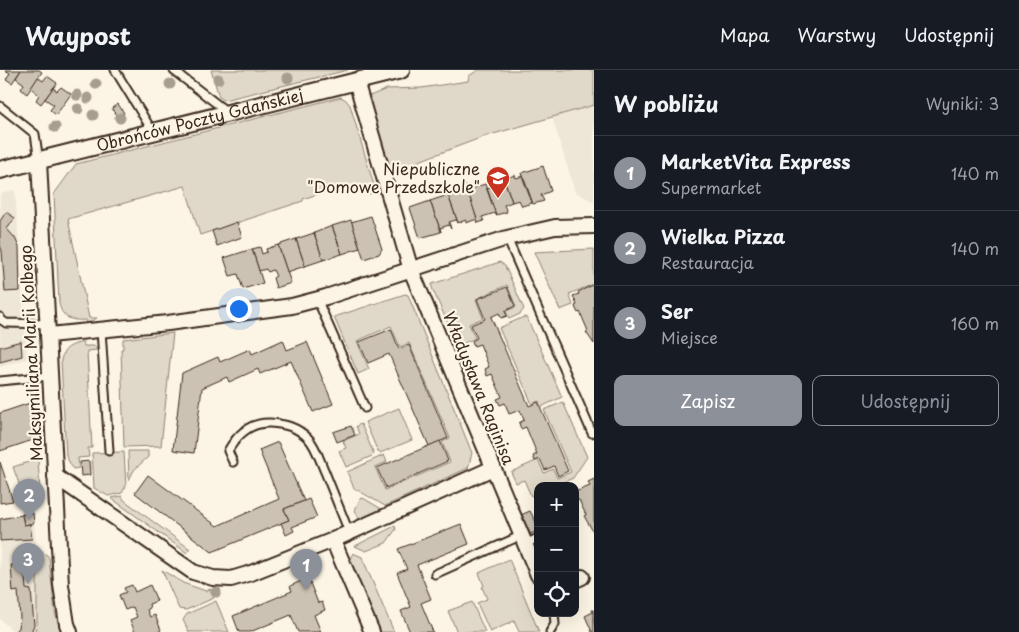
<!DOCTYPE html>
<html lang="pl">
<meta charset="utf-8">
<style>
:root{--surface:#171b24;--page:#242831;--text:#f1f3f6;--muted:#9ea1a6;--line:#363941;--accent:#8c9099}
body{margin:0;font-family:"Playpen Sans",sans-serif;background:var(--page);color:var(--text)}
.controls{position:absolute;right:15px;bottom:15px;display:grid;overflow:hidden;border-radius:10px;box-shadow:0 5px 20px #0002}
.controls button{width:45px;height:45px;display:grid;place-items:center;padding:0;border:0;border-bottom:1px solid var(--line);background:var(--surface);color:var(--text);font:25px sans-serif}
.you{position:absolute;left:238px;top:238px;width:18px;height:18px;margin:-12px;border:4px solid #fff;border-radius:50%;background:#1a73e8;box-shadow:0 0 0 8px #1a73e833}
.badge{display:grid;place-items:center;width:32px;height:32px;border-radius:50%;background:var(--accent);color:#fff;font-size:16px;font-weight:700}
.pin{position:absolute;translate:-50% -41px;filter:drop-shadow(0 1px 2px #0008)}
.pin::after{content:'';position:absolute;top:26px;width:18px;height:15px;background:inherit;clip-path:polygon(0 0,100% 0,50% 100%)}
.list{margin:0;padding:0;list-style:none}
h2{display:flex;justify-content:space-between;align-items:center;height:65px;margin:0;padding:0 20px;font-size:21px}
h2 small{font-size:16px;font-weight:400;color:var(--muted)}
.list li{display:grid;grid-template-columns:32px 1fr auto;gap:15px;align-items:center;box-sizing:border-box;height:75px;padding:0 20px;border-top:1px solid var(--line)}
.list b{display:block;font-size:19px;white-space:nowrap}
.list p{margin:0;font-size:16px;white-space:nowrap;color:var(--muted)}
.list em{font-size:16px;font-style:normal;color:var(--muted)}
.actions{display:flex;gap:10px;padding:15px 20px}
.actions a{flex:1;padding:11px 0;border:1px solid var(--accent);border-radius:10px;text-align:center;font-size:18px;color:var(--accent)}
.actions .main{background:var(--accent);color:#fff}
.icon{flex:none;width:28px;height:28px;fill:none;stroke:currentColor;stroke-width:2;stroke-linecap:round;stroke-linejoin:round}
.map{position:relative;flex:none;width:594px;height:562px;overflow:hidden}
header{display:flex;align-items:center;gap:30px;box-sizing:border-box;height:70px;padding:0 25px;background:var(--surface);border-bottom:1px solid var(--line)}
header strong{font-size:24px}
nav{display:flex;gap:28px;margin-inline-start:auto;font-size:18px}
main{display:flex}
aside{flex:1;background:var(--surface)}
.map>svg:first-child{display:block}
.built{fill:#eee6d6}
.green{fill:#e0d8c8;stroke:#8e8173}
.building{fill:#ccc2b3;stroke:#3b2a1e}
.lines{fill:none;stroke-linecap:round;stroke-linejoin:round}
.service-casing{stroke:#3b2a1e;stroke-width:11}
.minor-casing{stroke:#3b2a1e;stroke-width:18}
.tertiary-casing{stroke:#3b2a1e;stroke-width:20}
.service{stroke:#fcf5e5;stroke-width:7}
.minor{stroke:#fcf5e5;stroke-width:14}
.tertiary{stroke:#fcf5e5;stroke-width:16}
.tree{fill:#a89e8f}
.labels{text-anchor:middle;stroke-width:4.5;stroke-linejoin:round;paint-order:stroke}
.street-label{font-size:16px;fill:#3b2a1e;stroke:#fcf5e5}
.poi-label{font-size:16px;fill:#3b2a1e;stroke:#fcf5e5;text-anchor:end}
</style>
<header>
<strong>Waypost</strong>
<nav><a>Mapa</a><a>Warstwy</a><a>Udostępnij</a></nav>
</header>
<main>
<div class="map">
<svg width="594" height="562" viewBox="0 0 594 562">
<rect width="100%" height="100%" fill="#fcf5e5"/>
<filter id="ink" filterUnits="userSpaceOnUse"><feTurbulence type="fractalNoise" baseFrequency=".02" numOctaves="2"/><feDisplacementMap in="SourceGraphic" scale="10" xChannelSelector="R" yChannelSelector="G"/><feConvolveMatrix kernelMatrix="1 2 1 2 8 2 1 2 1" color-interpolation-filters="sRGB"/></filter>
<g filter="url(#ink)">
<g class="built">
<polygon points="594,36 594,132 575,122 552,47"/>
<polygon points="15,120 27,289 0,297 0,124"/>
<polygon points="22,445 24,455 34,453 37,482 37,555 34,562 14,562 0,549 0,449"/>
</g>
<g class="green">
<polygon points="211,0 348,0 224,30 219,27"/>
<polygon points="478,0 594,0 594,35 483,67 419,91 394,107 386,99 367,27 387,19 421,18 468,11 469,6"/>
<path d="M341 27 346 30 350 35 376 122 369 124 366 115 341 124 338 117 303 129V131L200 165 185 116 68 149 89 248H97L87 254 86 250C72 251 62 249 59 233L54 124 76 94Z"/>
<polygon points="594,179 594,214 569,224 573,235 560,240 534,182"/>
<polygon points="500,192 505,196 524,239 520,244 509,249 506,241 516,237 507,215 476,229 483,248 469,254 475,268 458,276 432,218 432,214"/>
<polygon points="405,224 408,225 472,383 468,398 385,436 354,418 347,402 384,385 387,392 375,397 385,420 450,392 442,372 450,368 409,273 400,277 391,256 357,271 369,299 358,304 334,247"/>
<polygon points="524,247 527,248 562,327 541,337 539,331 532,334 499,258"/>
<polygon points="173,263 161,376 124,377 121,279 123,279 123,269"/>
<path d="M83 272 84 276H95L97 280 87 281 92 378H88L89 387 78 388 79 398 73 399 66 386 61 290C64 277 71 275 83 272Z"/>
<polygon points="563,332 587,387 573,408 554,416 538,416 538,423 531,426 524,410 516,413 511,402 538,390 544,403 553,399 557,408 571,402 544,340"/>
<polygon points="399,338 412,370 380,383 378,382 365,352"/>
<polygon points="361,354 374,384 372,386 346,397 339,381 346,378 343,371 359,364 356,356"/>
<polygon points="128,381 148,381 148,387 134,400 129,410"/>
<polygon points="124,382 126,416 122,423 108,426 94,418 92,383"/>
<polygon points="38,389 40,421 22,422 13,397"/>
<polygon points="122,426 124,430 190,479 187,483 111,428"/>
<polygon points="363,428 380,438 382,441 367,448 359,449 355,440 360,429"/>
<polygon points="395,456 396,459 386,473 366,481 355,476"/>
<polygon points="40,481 47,485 49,488 55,542 61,562 34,562 37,555 37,482"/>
<polygon points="353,483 362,487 394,562 379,562 352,497 350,489"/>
<polygon points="509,489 539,562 519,562 514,551 490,562 477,533 487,529 482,517 484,516 479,503"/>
<polygon points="162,500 183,513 206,521 210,519 214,528 186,540 179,539"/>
<polygon points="216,531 229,562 189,562 183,550 187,544"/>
<polygon points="472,532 485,562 457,562 448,541"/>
</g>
<g class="building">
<polygon points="5,0 21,0 12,13 6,9 10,3"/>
<polygon points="21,0 39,0 42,2 27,24 21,19 24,14 16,8"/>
<polygon points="47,6 57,13 41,34 36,30 39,25 31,18 38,7 43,11"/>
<polygon points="61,17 71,24 56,45 50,40 54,35 45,29 53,18 57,21"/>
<polygon points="118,34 124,43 117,47 112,38"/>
<polygon points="543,96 551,121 541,125 544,131 533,134 522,103"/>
<polygon points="521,103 532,133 522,136 519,130 512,132 504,109 515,105 516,108 523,106"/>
<polygon points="504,109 512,132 504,135 507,142 496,145 487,118 494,116 493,112"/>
<polygon points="485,114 496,145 495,143 482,147 484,151 478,153 465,115 468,120"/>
<polygon points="467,119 477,149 466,153 466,150 458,153 448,125"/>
<polygon points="448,125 458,153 456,150 449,152 451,159 449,155 440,158 441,162 430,131"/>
<polygon points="430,131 441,162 420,168 410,138"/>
<polygon points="6,142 15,148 7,159 15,168 19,177 20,221 5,222 2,181 0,175 0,151"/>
<polygon points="371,146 382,179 379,184 364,189 351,152"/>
<polygon points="351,150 360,178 342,184 332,156"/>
<polygon points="237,152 242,167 217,176 212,161"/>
<polygon points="332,156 342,184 323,190 314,163"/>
<polygon points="314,163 323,190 305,196 296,169"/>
<polygon points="296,169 305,196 287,202 278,175"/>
<polygon points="278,175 291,213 276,218 273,208 276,206 273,200 268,202 266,199 259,201 252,179 260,177 262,184 267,182 266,179"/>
<polygon points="252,179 263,213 243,219 238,204 230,206 224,188"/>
<polygon points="593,215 594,217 594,274 586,262 588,261 580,242 578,243 576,239 575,236 577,235 573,226 579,224 578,222"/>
<polygon points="507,217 515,236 505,241 507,246 501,248 499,243 491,247 529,336 538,332 568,401 558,406 554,396 545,400 540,389 535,391 533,386 537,384 526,357 521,359 519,353 524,350 520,340 509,344 505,333 500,335 497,329 502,327 492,304 487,306 485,299 489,297 480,274 474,276 472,271 477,268 471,255 485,249 477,229"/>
<polygon points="391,259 399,279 409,275 448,368 429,376 389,284 368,293 359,272"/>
<polygon points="283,270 287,280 307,272 333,334 313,342 291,291 260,304 258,299 229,312 227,307 202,318 194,383 173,380 182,303 218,287 220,292 250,279 252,284"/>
<polygon points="21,271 22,286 0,292 0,277"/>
<polygon points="30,333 33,370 0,381 0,343"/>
<polygon points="351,356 355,365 337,372 333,362"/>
<polygon points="440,371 448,391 386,418 377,398"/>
<polygon points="278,372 304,431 284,439 289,450 212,482 135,423 148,405 217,456 279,429 259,380"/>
<polygon points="89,391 90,405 81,406 80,392"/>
<polygon points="0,392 13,431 0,433"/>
<polygon points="594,409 594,463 584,446 586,445 579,430 577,430 575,426 575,422 590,416 588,412"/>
<polygon points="309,429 317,447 292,457 294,461 286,465 281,453 289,450 284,439"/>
<polygon points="530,441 538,456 538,461 530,464 521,445"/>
<polygon points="33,443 34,453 24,455 22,444"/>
<polygon points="22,445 24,455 30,454 32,469 0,471 0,449"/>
<polygon points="461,454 469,474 417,495 431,529 421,533 433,562 410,562 401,541 411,537 397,503 407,499 398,479"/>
<polygon points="24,494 26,519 31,520 34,555 31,562 15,562 19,558 20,547 18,521 13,522 11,495"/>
<polygon points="308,508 318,533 322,532 325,540 314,545 321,562 298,562 291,545 250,562 239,562 233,546 292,521 290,516"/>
<polygon points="132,515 135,522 150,515 157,531 149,534 150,538 147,540 150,547 155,545 161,560 158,562 135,562 130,550 137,547 133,537 125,540 119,525 126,522 124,518"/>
<polygon points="592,540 594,540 594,562 592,562 585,546 593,542"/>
</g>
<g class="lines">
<g class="service-casing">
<g id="service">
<polyline points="115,0 153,62"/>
<polyline points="174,1 226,41"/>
<polyline points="0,36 35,64 39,91"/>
<polyline points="507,168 592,363"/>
<polyline points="317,229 365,338"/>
<polyline points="0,247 0,249 6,253 48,254"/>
<polyline points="101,260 109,381"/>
<polyline points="0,311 50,306"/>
<path d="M233 392 228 381C237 365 250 352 270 353 285 354 297 357 308 368 316 376 320 391 325 402 333 422 341 442 349 462"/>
<polyline points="525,474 538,468"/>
<polyline points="435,504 520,466"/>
<polyline points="550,562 555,554 554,543"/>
</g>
</g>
<g class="minor-casing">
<g id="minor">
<polyline points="356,11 411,200 538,505"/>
<polyline points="39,91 61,515 67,554 70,562"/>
<polyline points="49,265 168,253 292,236 326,227 507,168 555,157 594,156"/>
<polyline points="55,406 193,502 213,508 231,509 251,503 333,470 493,398"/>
<polyline points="333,470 372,562"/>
<polyline points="575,510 582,507"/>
</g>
</g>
<g class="tertiary-casing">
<g id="tertiary">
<path id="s1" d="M0 100 401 0"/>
</g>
</g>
<use href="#service" class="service"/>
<use href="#minor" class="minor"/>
<use href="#tertiary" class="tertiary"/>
</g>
<g class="tree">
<circle cx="288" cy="8" r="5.5"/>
<circle cx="218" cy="9" r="5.5"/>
<circle cx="96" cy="14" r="5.5"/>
<circle cx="170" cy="14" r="5.5"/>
<circle cx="77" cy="25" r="5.5"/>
<circle cx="88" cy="28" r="5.5"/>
<circle cx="78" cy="39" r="5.5"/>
<circle cx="93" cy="45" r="5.5"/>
<circle cx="120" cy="48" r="5.5"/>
<circle cx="55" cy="57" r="5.5"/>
<circle cx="216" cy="522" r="5.5"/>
</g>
</g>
<defs>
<g id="school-pin" transform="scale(1.25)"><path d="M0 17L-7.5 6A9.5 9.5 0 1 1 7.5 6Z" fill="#c8321e" stroke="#fcf5e5"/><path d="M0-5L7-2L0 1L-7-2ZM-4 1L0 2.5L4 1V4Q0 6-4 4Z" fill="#fff"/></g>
</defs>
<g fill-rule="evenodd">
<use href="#school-pin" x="498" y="108"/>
</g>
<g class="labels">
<g class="street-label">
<text dy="6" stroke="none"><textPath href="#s1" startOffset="206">Obrońców Poczty Gdańskiej</textPath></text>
<text transform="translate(31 283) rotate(-93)" y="6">Maksymiliana Marii Kolbego</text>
<text transform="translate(479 318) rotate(68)" y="6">Władysława Raginisa</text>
</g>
<g class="poi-label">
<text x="480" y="105">Niepubliczne<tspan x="480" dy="18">"Domowe Przedszkole"</tspan></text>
</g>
</g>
</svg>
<div class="controls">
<button>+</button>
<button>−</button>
<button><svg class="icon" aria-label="locate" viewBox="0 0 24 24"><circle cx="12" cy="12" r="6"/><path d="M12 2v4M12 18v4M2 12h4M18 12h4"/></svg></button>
</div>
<div class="you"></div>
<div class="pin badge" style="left:306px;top:520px">1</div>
<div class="pin badge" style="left:29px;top:450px">2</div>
<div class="pin badge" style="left:28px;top:514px">3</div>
</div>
<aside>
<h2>W pobliżu<small>Wyniki: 3</small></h2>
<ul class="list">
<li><span class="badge">1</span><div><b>MarketVita Express</b><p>Supermarket</p></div><em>140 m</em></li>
<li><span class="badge">2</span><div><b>Wielka Pizza</b><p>Restauracja</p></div><em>140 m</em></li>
<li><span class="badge">3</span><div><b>Ser</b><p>Miejsce</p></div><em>160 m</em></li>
</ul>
<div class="actions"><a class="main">Zapisz</a><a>Udostępnij</a></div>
</aside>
</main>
